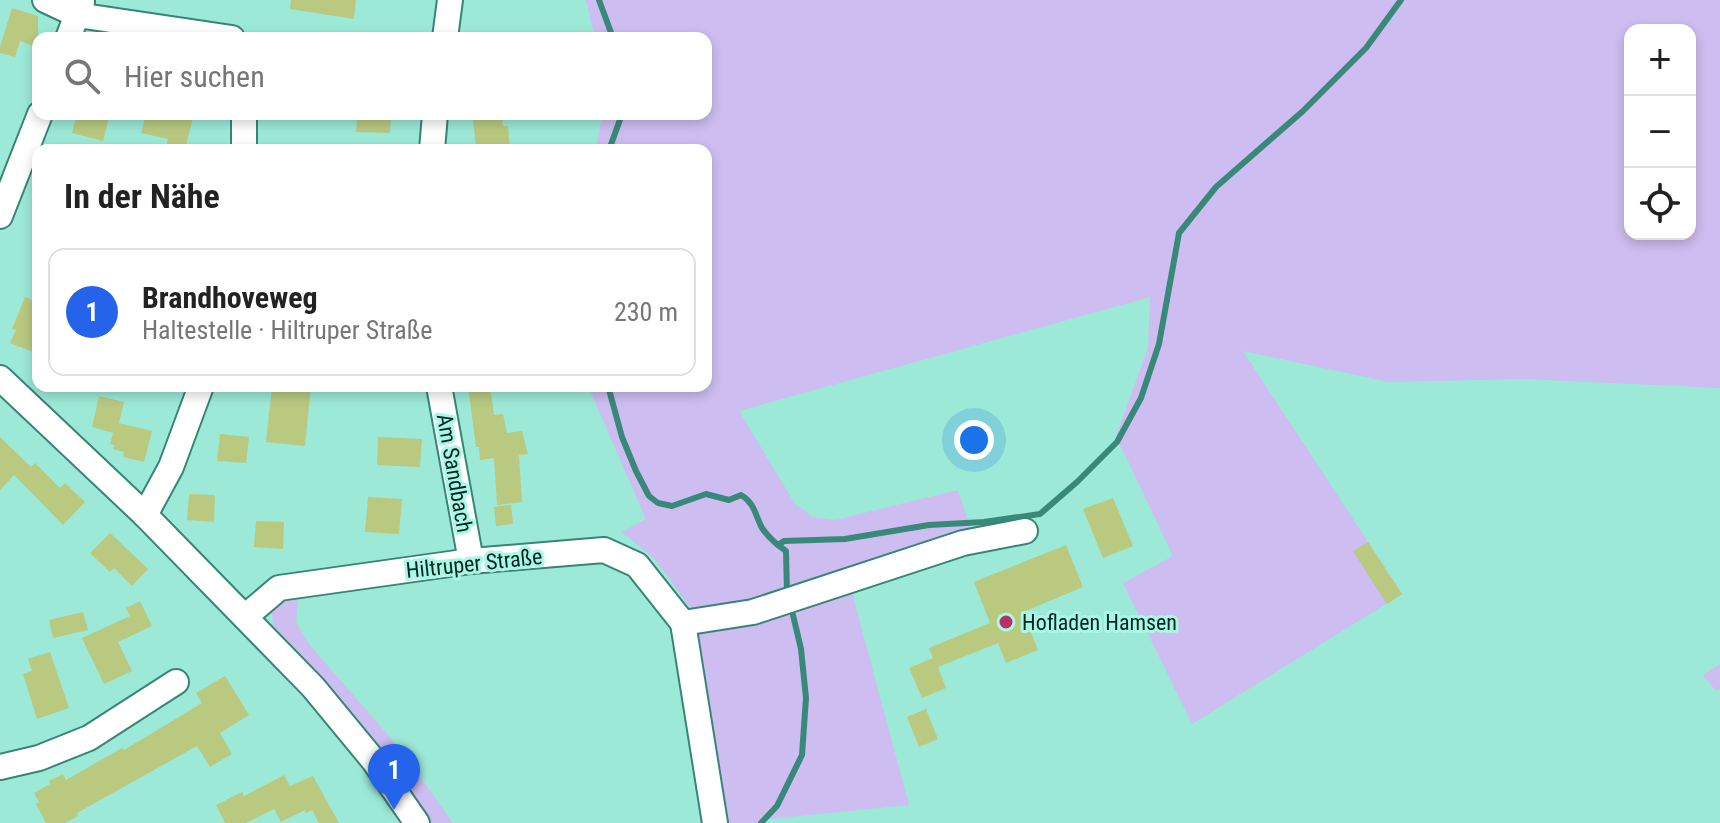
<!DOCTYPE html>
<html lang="de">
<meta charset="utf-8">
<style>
:root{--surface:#fff;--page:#f6f6f6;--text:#222;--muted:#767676;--line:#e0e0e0;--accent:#2563eb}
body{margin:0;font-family:"Roboto Condensed",sans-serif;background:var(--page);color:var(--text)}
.controls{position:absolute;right:24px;top:24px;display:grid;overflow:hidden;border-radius:16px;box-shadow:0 4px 12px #0003}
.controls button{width:72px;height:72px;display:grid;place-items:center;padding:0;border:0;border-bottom:2px solid var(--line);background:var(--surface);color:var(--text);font:40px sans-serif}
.you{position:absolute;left:974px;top:440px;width:28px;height:28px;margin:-20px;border:6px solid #fff;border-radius:50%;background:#1a73e8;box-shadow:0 0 0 12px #1a73e833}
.badge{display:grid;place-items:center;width:52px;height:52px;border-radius:50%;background:var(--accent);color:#fff;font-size:26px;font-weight:700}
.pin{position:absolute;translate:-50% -66px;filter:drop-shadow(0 2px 4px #0008)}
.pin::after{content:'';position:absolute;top:42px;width:28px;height:24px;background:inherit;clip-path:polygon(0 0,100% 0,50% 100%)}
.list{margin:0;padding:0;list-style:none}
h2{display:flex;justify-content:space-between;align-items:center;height:104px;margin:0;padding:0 32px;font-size:34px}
h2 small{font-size:26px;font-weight:400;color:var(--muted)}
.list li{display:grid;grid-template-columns:52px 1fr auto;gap:24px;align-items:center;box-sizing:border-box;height:128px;margin:0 16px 16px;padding:0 16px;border:2px solid var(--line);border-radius:16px}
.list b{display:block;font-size:30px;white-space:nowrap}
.list p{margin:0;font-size:26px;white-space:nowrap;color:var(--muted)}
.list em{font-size:26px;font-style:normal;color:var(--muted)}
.icon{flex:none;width:44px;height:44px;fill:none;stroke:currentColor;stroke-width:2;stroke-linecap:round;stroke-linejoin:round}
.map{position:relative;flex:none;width:1720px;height:823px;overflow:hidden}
.search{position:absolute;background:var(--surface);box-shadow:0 4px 12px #0003;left:32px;top:32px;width:680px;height:88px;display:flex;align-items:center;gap:20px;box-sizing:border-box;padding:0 28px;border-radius:16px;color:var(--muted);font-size:30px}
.panel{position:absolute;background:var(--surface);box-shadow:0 4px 12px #0003;left:32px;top:144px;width:680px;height:248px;border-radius:16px}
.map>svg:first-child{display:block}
.green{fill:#cdbdf0;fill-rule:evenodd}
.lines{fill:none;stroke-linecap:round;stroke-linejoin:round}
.stream{stroke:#39897a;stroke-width:6}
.building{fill:#b9c980}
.minor-casing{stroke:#378577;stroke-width:28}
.minor{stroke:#fff;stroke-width:24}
.poi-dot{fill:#b82f6b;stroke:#a9f7e5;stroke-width:3}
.labels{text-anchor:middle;stroke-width:6;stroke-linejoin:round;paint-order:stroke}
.street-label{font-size:22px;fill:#042620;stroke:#a9f7e5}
.poi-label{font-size:22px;fill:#042620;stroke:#a9f7e5;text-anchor:start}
</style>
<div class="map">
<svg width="1720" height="823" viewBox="0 0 1720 823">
<rect width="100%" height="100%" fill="#9ce9d8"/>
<g class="green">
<path d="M586 0H1720V388L1524 379 1389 382 1243 351 1402 594 1192 724 1123 583 1173 556 1116 436 1148 348 1150 297 739 411 795 504 813 517 835 520 958 490 972 533 851 589 909 805 760 820V823H724L693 634 755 622 693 612 654 558 622 532 646 519 588 386H706V150H596L602 114H706V38H595ZM1630 30H1690V234H1630Z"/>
<polygon points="342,589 298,599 296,622 308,643 401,750 453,823 429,823 273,630 272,612 284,593"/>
<polygon points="1720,664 1720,689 1716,691 1703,675"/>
</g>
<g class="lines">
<g class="stream">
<polyline points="599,0 613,38"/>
<polyline points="609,150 622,114"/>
<path d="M608 386 622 437 636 471 649 496 658 503 672 506 706 494 729 500 741 495C755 503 755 515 762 528 769 538 777 545 786 551L787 593"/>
<polyline points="778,545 784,541 845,539 929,525 984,522 1040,514 1077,482 1117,442 1141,398 1159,344 1179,233 1216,187 1303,111 1366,48 1401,0"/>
<polyline points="761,823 777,806 802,755 806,698 801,649 793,615"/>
</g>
</g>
<g class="building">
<polygon points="291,0 356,0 354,19 290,9"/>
<polygon points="12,8 38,16 38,48 20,41 15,57 0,53 0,47"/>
<polygon points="77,114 110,114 103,141 72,133"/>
<polygon points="146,114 194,114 185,150 165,150 168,139 141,133"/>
<polygon points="357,114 391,114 390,133 356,132"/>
<polygon points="502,116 503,126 508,126 510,150 476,150 473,118"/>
<polygon points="25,297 38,302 38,354 10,343 16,330 12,329"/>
<polygon points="272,386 311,386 305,446 266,442"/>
<polygon points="468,386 490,386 494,415 503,414 507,433 522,431 528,454 519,455 522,502 497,505 494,458 480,460 479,447 476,447"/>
<polygon points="99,396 124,402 119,423 152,431 144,462 123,457 124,452 113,449 114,445 110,444 113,433 92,427"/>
<polygon points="220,434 249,437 246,463 217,461"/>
<polygon points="0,437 31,467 35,463 60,488 65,483 85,502 63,525 14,475 0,490"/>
<polygon points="378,437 422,439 420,467 377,465"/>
<polygon points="189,494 215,495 214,522 187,520"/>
<polygon points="368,497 402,499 399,534 365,532"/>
<polygon points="1113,498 1133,546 1103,558 1083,509"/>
<polygon points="511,505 513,524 496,526 494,507"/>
<polygon points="256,521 284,522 283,549 254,547"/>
<polygon points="110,533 148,569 132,586 114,568 110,572 90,553"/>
<polygon points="1368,542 1402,594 1387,604 1353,551"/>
<polygon points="1066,545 1083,587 1023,612 1038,650 1006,663 998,643 938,667 946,688 922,698 909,668 933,658 929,648 990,623 974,582"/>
<polygon points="140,601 152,626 118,642 132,671 104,684 82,638 130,616 126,608"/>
<polygon points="83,612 88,630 53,638 49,620"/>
<polygon points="50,652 69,708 37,719 23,674 32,671 28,659"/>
<polygon points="225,676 249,715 220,733 232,754 210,767 197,746 77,813 78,816 65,823 46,823 36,804 39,802 34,793 50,784 49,781 63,774 66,780 122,748 124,750 202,703 196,693"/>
<polygon points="926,709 938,739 919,747 907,717"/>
<polygon points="284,775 290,786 313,776 339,823 319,823 312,810 306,813 305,810 281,822 274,809 246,823 225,823 216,805 242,792 244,796"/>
</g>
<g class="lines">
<g class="minor-casing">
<g id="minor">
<polyline points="45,0 77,15 232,38"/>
<polyline points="68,38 82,2"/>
<polyline points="445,38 450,0"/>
<polyline points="244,150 244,114"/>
<polyline points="432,150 435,114"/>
<polyline points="0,216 40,114"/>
<polyline points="0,378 145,515 313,687 374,761 417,823"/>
<polyline points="439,386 471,561"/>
<polyline points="145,515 171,467 201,386"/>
<polyline points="246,616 279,588 471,561 604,550 637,565 683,623"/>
<polyline points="0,767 39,758 89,738 176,682"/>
<polyline points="715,823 683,623 753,612 963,543 1025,531"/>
</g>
</g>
<use href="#minor" class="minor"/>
</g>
<circle class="poi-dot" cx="1006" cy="622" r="8"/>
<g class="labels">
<g class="street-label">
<text transform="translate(455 473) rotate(80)" y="8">Am Sandbach</text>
<text transform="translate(474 563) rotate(-6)" y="8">Hiltruper Straße</text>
</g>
<g class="poi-label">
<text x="1022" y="630">Hofladen Hamsen</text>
</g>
</g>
</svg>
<div class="controls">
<button>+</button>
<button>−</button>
<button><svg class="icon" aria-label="locate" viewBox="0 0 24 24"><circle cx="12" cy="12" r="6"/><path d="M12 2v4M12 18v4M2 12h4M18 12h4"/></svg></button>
</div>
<div class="you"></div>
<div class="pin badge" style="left:394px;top:810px">1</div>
<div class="search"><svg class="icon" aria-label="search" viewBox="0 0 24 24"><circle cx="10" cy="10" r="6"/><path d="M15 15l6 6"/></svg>Hier suchen</div>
<section class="panel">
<h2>In der Nähe<small></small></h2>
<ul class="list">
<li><span class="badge">1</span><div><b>Brandhoveweg</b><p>Haltestelle · Hiltruper Straße</p></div><em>230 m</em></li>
</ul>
</section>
</div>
